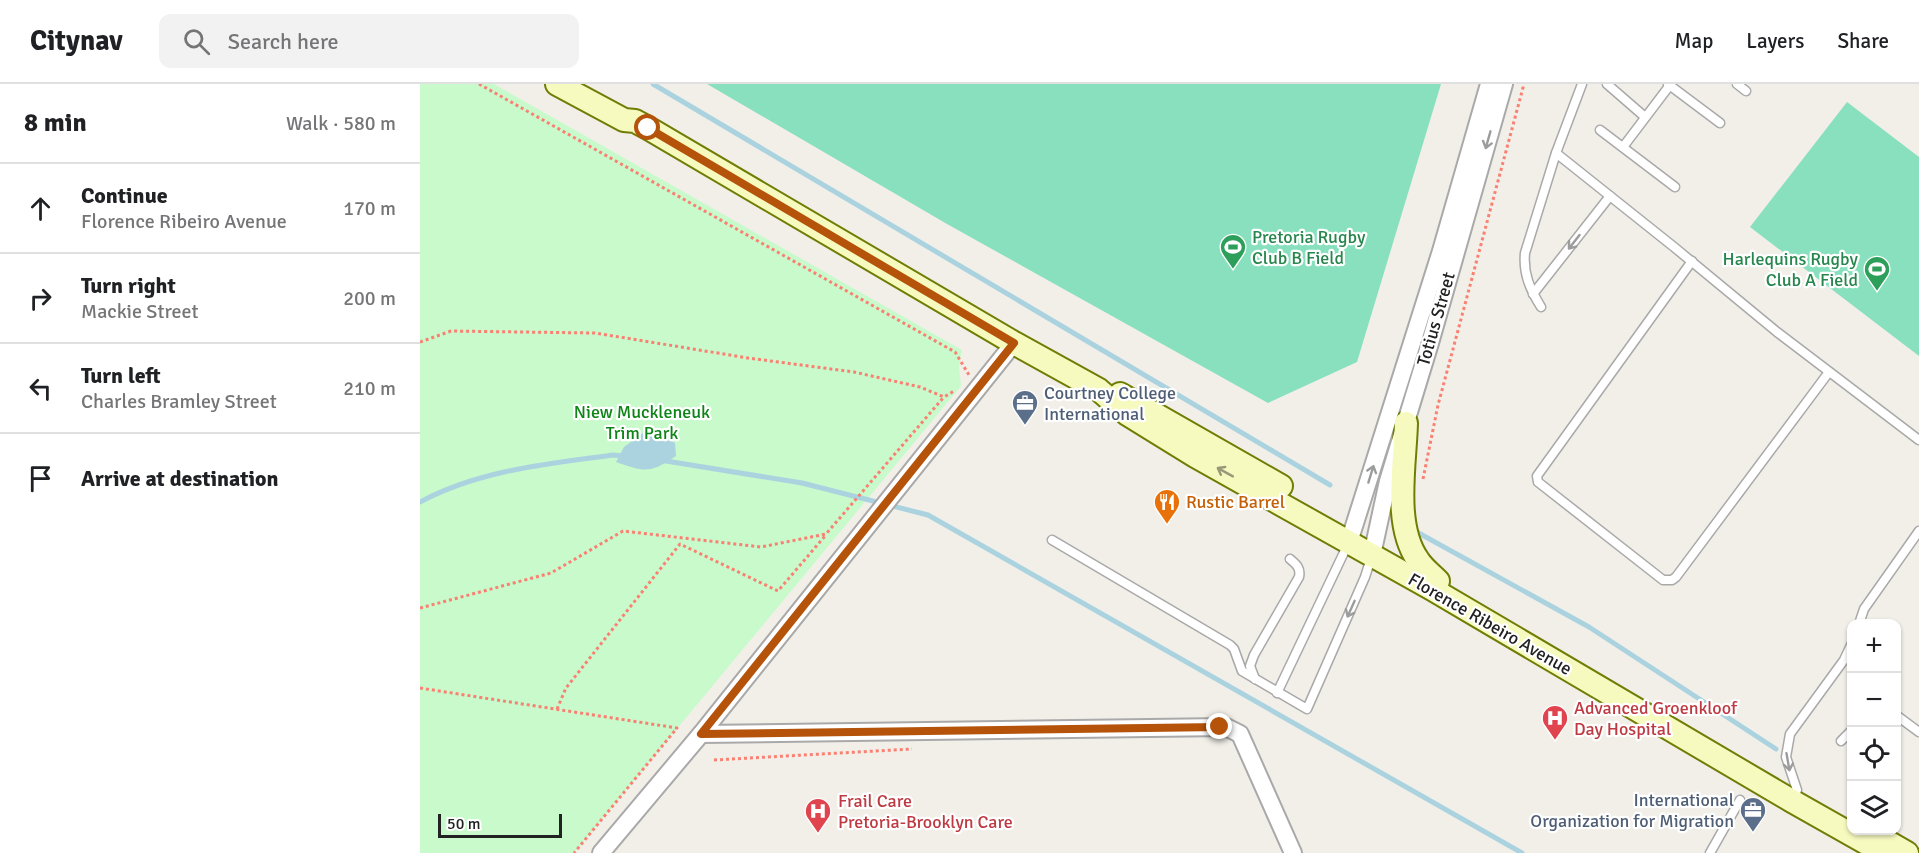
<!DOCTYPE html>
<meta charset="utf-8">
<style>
:root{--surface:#fff;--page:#f2f2f2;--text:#202124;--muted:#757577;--line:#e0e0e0}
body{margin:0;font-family:Signika,sans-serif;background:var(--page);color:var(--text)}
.controls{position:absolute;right:18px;bottom:18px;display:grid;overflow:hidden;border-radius:12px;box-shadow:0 2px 4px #0004}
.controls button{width:54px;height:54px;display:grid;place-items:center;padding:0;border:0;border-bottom:2px solid var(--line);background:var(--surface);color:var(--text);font:30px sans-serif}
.scale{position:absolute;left:18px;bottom:15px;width:124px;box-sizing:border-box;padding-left:6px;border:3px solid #222;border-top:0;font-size:16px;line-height:21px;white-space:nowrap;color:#222;-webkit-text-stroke:4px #fff;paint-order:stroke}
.stop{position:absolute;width:18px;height:18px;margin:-14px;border:4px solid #b45309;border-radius:50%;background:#fff}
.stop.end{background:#b45309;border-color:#fff;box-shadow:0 2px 6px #0008}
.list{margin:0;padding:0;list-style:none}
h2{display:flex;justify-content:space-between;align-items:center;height:78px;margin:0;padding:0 24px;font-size:26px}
h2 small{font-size:20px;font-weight:400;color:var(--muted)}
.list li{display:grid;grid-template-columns:39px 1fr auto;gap:18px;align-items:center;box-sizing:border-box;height:90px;padding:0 24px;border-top:2px solid var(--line)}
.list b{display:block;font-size:22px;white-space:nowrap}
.list p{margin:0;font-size:20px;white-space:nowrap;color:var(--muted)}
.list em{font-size:20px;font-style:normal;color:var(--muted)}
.icon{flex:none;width:33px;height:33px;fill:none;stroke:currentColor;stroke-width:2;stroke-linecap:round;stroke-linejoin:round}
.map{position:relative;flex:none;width:1499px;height:769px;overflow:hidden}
header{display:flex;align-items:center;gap:36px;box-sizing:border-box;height:84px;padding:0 30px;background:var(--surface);border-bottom:2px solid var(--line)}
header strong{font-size:28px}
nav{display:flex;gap:33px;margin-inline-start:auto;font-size:21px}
.search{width:420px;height:54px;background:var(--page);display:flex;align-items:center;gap:15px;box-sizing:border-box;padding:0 21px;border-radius:12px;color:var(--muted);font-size:22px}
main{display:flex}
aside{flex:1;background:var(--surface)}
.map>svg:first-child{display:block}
.park{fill:#c8facc}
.pitch{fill:#88e0be}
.water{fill:#aad3df}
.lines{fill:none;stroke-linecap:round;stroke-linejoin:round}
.stream{stroke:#aad3df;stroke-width:5}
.service-casing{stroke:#a9a9a9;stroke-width:11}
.minor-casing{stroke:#a9a9a9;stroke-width:20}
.secondary-casing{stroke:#707d05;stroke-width:26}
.path{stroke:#fa8072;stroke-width:3;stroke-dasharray:3 3;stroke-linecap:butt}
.service{stroke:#fff;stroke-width:8}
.minor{stroke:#fff;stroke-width:16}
.secondary{stroke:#f7fabf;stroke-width:22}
.oneway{stroke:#9c9c9c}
.oneway2{stroke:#979978}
.route{stroke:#b45309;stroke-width:8}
.labels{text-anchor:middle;stroke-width:4.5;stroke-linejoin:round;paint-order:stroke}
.leisure-label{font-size:18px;fill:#27864d;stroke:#fff;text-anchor:start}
.street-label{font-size:18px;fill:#222;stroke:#fff}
.service-label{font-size:18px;fill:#4e5e75;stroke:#fff;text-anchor:start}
.park-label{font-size:18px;fill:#0c8416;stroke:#fff}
.food-label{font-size:18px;fill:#c56008;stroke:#fff;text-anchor:start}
.health-label{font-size:18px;fill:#be3a42;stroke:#fff;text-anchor:start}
</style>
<header>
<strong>Citynav</strong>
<div class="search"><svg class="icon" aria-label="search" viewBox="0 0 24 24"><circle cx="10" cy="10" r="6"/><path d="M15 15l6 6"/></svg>Search here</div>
<nav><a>Map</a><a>Layers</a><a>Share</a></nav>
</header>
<main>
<aside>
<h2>8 min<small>Walk · 580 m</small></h2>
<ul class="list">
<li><svg class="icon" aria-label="ahead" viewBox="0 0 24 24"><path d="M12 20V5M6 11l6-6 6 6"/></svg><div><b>Continue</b><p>Florence Ribeiro Avenue</p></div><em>170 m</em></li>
<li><svg class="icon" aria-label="right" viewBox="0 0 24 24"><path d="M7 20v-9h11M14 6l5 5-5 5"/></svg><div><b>Turn right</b><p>Mackie Street</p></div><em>200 m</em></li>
<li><svg class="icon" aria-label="left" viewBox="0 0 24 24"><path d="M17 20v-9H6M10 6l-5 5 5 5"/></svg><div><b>Turn left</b><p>Charles Bramley Street</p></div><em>210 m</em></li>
<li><svg class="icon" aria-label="arrive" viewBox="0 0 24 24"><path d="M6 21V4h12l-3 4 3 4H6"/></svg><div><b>Arrive at destination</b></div></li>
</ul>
</aside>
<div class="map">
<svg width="1499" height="769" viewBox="0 0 1499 769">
<rect width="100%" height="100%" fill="#f2efe9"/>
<polygon class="park" points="0,0 74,0 542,266 539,282 541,302 154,769 0,769"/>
<g class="pitch">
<polygon points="287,0 1021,0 937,278 848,319 527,140"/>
<polygon points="1427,18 1499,73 1499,272 1330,143"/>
</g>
<path class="water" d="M230 344 255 359 256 372C229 390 226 388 196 378L204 363Z"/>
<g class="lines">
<g class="stream">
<polyline points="233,0 910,401"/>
<polyline points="240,376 382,399 508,431 1102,769"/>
<path d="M0 418C60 386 127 380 193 371L204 372"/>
<polyline points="995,447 1169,543 1356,665"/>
</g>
<g class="service-casing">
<g id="service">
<polyline points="1162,0 1136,69 1254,163 1357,248 1499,356"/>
<polyline points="1187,0 1225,33"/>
<polyline points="1248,0 1300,39"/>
<polyline points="1317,0 1326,7"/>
<polyline points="1180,46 1255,103"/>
<polyline points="1203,63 1250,1"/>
<polyline points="1272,177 1117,392 1118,398 1243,496 1252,496 1256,493 1409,288"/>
<polyline points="1113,210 1190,112"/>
<path d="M1121 223C1110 205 1103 190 1105 169L1136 69"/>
<polyline points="632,456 810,561 814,565 822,587 887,625 945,493 952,471"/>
<polyline points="1439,540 1444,525 1499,447"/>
<path d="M835 595 830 582 834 571 879 493C881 484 876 480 870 475"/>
<polyline points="857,609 928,460"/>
<polyline points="1476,631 1499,648"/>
<polyline points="1421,657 1432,646"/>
<polyline points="1377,706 1366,673 1370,650 1424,576 1432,559"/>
<polyline points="1290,769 1320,716"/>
</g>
</g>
<g class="minor-casing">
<g id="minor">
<polyline points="929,458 1021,167 1069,0"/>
<polyline points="952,471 968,397 1010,259 1084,0"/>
<polyline points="281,650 806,643 820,650 873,769"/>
<polyline points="181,769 281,650 594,259"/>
</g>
</g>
<g class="secondary-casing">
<g id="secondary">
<polyline points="137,0 204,36 215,37 228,44 594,259 679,306 707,330 775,372 1012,505 1372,717 1464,769"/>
<polyline points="700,310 861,402"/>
<path d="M986 339C985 380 973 441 998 476 1003 484 1011 490 1018 497"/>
<polyline points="1454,750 1487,769"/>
</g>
</g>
<g class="path">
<polyline points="59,0 535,268 549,291"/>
<polyline points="0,258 31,247 175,249 328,274 434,288 500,303 524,313 534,307"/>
<polyline points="1003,395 1018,321 1104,0"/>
<polyline points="0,524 131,489 203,447 341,463 406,450 523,314"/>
<polyline points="0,604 257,644 154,769"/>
<polyline points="137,625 146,604 260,460 358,507 405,452"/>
<polyline points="294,676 492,665"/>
</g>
<use href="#service" class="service"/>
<use href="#minor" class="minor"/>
<use href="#secondary" class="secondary"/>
</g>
<defs><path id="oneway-shaft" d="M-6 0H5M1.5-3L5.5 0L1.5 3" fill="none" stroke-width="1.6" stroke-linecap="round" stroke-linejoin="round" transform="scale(1.5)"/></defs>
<g class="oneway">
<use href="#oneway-shaft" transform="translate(1068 56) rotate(106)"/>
<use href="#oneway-shaft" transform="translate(1154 158) rotate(128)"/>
<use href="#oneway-shaft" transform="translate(951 390) rotate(-73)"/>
<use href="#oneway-shaft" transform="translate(931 525) rotate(114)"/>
<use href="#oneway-shaft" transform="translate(1368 678) rotate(80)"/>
</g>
<use class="oneway2" href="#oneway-shaft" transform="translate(805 388) rotate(-151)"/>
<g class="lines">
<polyline class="route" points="228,44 594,259 281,650 800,643"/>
</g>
<defs>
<g id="stadium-pin" transform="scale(1.35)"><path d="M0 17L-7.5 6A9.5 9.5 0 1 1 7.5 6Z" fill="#2e9e5b" stroke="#fff"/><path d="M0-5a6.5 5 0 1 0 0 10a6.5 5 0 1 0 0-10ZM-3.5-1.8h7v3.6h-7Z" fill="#fff"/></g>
<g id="office-pin" transform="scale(1.35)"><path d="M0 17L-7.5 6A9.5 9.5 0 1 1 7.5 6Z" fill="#5c6f8a" stroke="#fff"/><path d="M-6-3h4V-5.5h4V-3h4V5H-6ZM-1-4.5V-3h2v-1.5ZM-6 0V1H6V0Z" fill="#fff"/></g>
<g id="restaurant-pin" transform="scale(1.35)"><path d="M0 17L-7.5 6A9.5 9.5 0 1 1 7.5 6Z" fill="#e8710a" stroke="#fff"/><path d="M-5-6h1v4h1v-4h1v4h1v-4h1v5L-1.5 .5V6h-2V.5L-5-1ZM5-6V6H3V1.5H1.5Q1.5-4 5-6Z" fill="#fff"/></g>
<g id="hospital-pin" transform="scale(1.35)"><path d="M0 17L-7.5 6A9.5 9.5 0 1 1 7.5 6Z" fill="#e0444e" stroke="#fff"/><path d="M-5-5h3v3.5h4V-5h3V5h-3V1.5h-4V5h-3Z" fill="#fff"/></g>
</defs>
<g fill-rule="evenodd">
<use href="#stadium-pin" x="813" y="163"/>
<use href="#stadium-pin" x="1457" y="185"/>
<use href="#office-pin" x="605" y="319"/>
<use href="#restaurant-pin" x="747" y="418"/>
<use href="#hospital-pin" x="1135" y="634"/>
<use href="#office-pin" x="1333" y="726"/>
<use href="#hospital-pin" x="398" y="727"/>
</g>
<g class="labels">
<g class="leisure-label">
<text x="832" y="159">Pretoria Rugby<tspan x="832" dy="21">Club B Field</tspan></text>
<text x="1438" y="181" text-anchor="end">Harlequins Rugby<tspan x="1438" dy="21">Club A Field</tspan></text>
</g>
<g class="street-label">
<text transform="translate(1016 235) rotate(-74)" y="6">Totius Street</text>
<text transform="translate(1070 540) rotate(30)" y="6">Florence Ribeiro Avenue</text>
</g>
<g class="service-label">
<text x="624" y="315">Courtney College<tspan x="624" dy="21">International</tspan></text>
<text x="1314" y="722" text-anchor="end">International<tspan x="1314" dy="21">Organization for Migration</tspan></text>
</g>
<g class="park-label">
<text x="222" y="334">Niew Muckleneuk<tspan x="222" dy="21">Trim Park</tspan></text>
</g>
<g class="food-label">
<text x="766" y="424">Rustic Barrel</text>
</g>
<g class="health-label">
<text x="1154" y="630">Advanced Groenkloof<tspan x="1154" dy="21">Day Hospital</tspan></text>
<text x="418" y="723">Frail Care<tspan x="418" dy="21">Pretoria-Brooklyn Care</tspan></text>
</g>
</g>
</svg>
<div class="controls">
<button>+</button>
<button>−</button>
<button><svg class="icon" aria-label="locate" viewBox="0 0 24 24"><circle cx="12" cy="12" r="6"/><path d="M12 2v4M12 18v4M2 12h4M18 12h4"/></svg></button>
<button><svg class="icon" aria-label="layers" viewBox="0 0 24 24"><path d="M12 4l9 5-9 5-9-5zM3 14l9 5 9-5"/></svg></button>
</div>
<div class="scale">50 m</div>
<div class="stop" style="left:228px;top:44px"></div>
<div class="stop end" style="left:800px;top:643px"></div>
</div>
</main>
